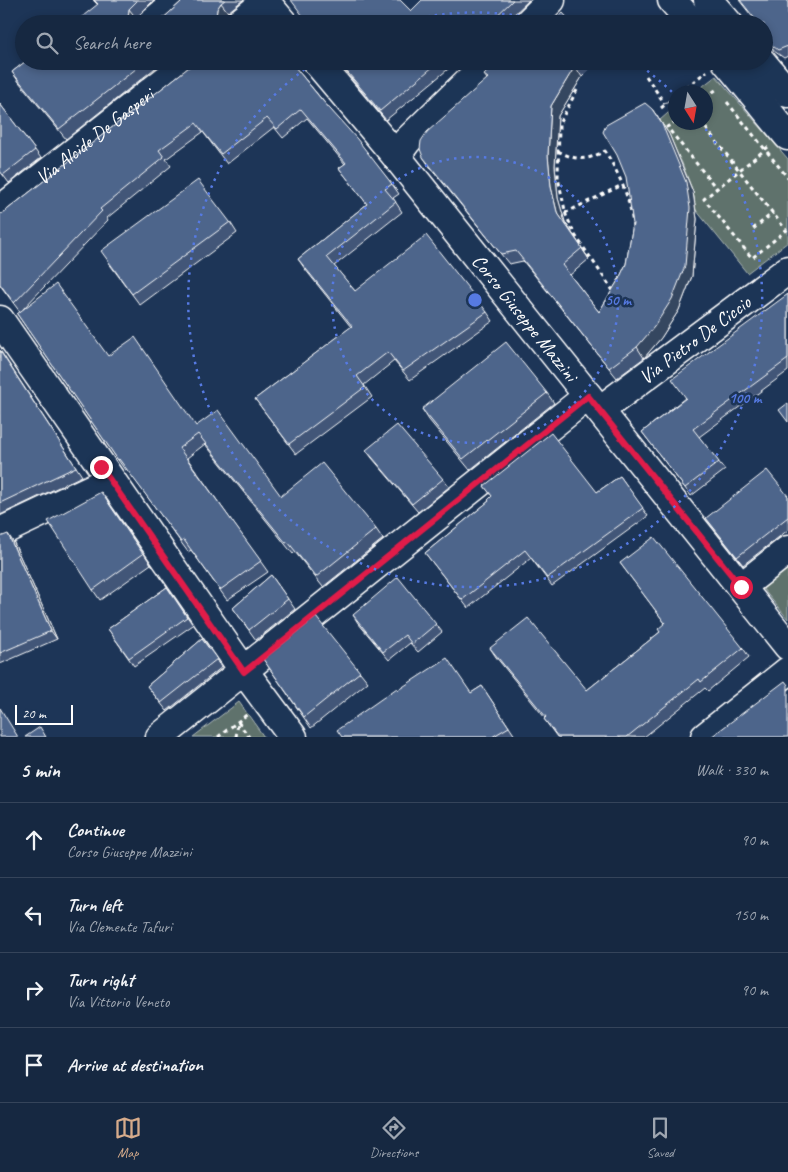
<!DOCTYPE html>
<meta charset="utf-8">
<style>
:root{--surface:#162841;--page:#1f3048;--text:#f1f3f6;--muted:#9ea6b1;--line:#35445a;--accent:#d6ab8b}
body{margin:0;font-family:Caveat,sans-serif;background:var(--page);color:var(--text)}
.compass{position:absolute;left:668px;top:85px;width:45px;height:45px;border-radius:50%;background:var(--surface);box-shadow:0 2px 8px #0003;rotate:169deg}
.scale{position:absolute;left:15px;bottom:12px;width:58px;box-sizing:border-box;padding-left:5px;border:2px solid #fff;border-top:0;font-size:14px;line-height:18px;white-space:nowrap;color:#fff;-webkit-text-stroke:4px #1d3557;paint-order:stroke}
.stop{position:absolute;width:15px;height:15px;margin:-11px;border:4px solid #e11d48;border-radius:50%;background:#fff}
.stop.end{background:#e11d48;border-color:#fff;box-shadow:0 1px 5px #0008}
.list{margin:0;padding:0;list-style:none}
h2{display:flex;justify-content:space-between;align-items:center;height:65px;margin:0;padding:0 20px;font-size:21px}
h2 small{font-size:16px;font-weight:400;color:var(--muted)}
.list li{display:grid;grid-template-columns:32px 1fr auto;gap:15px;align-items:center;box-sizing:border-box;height:75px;padding:0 20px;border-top:1px solid var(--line)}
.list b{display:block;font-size:19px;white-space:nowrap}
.list p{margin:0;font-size:16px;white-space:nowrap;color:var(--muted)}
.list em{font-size:16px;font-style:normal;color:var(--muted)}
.icon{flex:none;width:28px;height:28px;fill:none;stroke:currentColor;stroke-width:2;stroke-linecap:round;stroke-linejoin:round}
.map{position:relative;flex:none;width:788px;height:737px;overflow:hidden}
.search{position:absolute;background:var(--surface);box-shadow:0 2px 8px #0003;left:15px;right:15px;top:15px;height:55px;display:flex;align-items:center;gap:12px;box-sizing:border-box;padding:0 18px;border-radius:28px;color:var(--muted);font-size:19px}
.sheet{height:365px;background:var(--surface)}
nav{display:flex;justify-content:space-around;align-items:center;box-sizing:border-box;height:70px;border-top:1px solid var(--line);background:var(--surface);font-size:14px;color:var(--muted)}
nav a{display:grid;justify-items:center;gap:2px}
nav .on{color:var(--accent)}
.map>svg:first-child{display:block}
.green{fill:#5e726c;stroke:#aeb8b6}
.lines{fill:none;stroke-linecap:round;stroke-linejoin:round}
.minor-casing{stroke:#fff;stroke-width:31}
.path{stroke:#fff;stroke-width:3;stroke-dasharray:4 4;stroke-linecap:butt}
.minor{stroke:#1d3557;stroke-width:28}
.wall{fill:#425778;stroke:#fff}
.shaded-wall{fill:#364761;stroke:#fff}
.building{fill:#4d658b;stroke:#fff}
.route{stroke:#e11d48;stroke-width:6}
.ring{fill:none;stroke:#567ae2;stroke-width:2.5;stroke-dasharray:2.5 5}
.labels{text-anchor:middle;stroke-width:5;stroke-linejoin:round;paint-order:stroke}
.street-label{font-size:20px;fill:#fff;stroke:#1d3557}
.centre{fill:#567ae2;stroke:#1d3557;stroke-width:2.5}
.ring-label{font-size:15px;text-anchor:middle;font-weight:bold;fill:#567ae2;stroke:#1d3557;stroke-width:5;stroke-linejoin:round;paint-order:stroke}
</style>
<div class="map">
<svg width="788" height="737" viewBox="0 0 788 737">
<rect width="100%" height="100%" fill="#1d3557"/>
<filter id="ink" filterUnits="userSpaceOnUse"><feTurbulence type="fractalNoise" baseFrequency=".02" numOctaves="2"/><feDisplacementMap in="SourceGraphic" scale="10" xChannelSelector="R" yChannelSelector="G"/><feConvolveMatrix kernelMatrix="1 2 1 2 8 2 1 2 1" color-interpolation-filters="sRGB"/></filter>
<g filter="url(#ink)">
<g class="green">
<polygon points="716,76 788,159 788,242 747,273 696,210 693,192 682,163 660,120 675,107 676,122 706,122 706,92 695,92"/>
<polygon points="788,559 788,619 757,582"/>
<polygon points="239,702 264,737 193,737"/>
</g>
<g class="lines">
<g class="minor-casing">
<g id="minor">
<polyline points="264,0 284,24"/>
<polyline points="672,0 693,24"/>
<polyline points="708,0 729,24"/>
<polyline points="150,24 173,5 169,0"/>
<polyline points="238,24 265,2"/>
<polyline points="527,24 551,0"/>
<path id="s1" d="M316 61 396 156 788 646"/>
<polyline points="726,61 788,136"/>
<polyline points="761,61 788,93"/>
<polyline points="396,156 407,141 489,61"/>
<path id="s2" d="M0 210 190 61"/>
<polyline points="0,320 244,671 293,737"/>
<path id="s3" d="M600 410 788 270"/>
<polyline points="0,532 110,480"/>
<polyline points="741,587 788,550"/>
<polyline points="160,737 588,396"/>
<polyline points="705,737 788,671"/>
</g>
</g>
<g class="path">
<polyline points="646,76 665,104"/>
<polyline points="577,90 559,124 558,178 566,215 575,235 614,292"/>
<polyline points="680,92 707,71"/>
<polyline points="706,97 717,89 718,91"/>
<polyline points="727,102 788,178"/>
<polyline points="661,108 676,96"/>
<polyline points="676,121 667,127 717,189"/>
<polyline points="701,122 786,230"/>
<polyline points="768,147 704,199 752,258 788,229"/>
<path d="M558 151C577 161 586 161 605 151 619 174 632 201 633 229"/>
<polyline points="565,213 622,185"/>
<polyline points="753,229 773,213"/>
<polyline points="238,722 249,737"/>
<polyline points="218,737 249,713"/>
<polyline points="236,737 238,723"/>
</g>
<use href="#minor" class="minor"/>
</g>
<g class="wall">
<polygon points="93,0 154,0 136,18 97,4"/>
<polygon points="181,0 243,0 228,12 224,18 223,24 157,24 181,2"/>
<polygon points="422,0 529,0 504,24 309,24 411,11"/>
<polygon points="739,0 788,0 788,56 784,58 774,51 769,43 767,34 764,31 764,24 758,24"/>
<polygon points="26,61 164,61 66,139 19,82 12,72"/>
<polygon points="290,61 392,184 399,194 393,198 402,212 334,266 355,291 487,312 493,321 410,380 394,361 364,385 372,397 296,454 255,399 351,327 305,269 298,259 367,204 339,168 345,164 307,118 283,138 274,127 227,164 203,132 166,159 171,166 107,218 108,220 23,309 108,356 196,426 281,496 376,529 383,539 323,587 295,552 293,554 205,444 187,458 268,572 227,600 191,550 188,552 127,469 125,470 17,314 20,312 0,285 3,213 193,64"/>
<polygon points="337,61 458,61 386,120"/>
<polygon points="498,61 598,61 582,77 558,116 555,166 558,198 565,222 589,259 570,275 599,312 619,279 626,264 633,224 652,109 669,134 693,192 697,219 692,276 679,310 661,338 644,358 617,378 523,261 509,264 430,167 423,157 487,79 484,75"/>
<polygon points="0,104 41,158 9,183 0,171"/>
<polygon points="230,222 237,233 140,305 108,262"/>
<polygon points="788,294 788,371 699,437 725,470 691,496 642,432 685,398"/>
<polygon points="0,350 82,476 0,515"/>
<polygon points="547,393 554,403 470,470 429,420 422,409"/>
<polygon points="366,450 443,479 449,487 418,512 372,458"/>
<polygon points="620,476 648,516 552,586 531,558 468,608 425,553 489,501 492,496 484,486 597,492"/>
<polygon points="101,492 151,564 100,600 93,590"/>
<polygon points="788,496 788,530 743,565 706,518"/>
<polygon points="0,537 14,543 57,639 0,664"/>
<polygon points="620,563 743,648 749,657 708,691 705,688 644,737 557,737 544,719 545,718 496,657 490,648 587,690 660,632 665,623"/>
<polygon points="271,575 295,609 256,640 233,608"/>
<polygon points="167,587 193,625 134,666 108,629"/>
<polygon points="353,615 436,624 442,632 418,652 410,643 389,660 358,623"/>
<polygon points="202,639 222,667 167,711 147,686"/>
<polygon points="263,659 360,672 368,682 311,728"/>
<polygon points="482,686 515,736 513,737 342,737 398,690 471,693"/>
</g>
<g class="shaded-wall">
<polygon points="221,3 228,12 224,18 223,24 219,24 216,17 217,9"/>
<polygon points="129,9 136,18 135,24 131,24 128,18"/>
<polygon points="575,66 582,77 558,116 555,166 558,198 565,222 589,259 557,212 551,187 548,155 551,106"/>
<polygon points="652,109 669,134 693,192 697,219 692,276 679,310 661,338 644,358 637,347"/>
<polygon points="8,534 14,543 57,639 51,631"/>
</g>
<g class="building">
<polygon points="94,0 138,0 129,9 128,18 131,24 73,24 98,4"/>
<polygon points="181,0 225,0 221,3 217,9 216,17 219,24 157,24 181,2"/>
<polygon points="291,0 400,0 411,11 422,0 513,0 488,24 309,24"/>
<polygon points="740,0 788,0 788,46 778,50 769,43 766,33 764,30 764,24 759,24"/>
<polygon points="563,13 573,24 551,24"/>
<polygon points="253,17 259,24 243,24"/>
<polygon points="26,61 146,61 59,129 12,72"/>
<polygon points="195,61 290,61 322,100 357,139 392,184 385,189 396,202 327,257 355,291 426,235 487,312 403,371 388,352 357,376 365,387 289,444 255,399 352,326 298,259 367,204 339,168 346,163 301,109 277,129 267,118 221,154 196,123 159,150 164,157 100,209 102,211 14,303 0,284 0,214 3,213 193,64"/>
<polygon points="338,61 440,61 380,111"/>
<polygon points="498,61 580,61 575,66 551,106 548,155 551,187 557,212 582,248 562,265 599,312 619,279 626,264 633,224 626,177 617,155 603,132 606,125 645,103 652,109 662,124 686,182 690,208 685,266 672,299 654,327 637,347 609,368 516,251 501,254 423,157 420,149 421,141 427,132 488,78 484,75"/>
<polygon points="0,104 35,150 3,175 0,171"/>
<polygon points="198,180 230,222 132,294 101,251"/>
<polygon points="56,284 108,356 135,337 196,426 218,410 281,496 322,463 376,529 316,577 288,542 286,543 198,434 179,448 261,561 220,590 184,540 181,542 119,459 118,460 17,314"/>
<polygon points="788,294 788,359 693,429 719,462 685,488 642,432 686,398 672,379"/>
<polygon points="506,342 547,393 463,459 422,409"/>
<polygon points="0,351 76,467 0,503"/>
<polygon points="788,403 788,422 779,410"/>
<polygon points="397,425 443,479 412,504 366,450"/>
<polygon points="551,433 597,492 620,476 643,508 547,578 525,550 462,600 425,553 489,501 488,500 492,496 484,486"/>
<polygon points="767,470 788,496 788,517 737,557 706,518"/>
<polygon points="101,492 143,554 93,590 48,521"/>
<polygon points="8,534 51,631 0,653 0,537"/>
<polygon points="654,537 743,648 701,682 699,679 627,737 558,737 544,719 546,717 490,648 528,618 587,690 660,632 658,629 665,623 620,563"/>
<polygon points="271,575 288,599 249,630 233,608"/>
<polygon points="398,577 436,624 412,644 405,635 383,652 353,615"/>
<polygon points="167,587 187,617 129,658 108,629"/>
<polygon points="316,617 360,672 304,717 263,659"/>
<polygon points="202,639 217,659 161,703 147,686"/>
<polygon points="447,658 471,693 482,686 509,727 492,737 342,737 337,730 397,688 398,690"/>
<polygon points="785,681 788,685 788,737 711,737"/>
<polygon points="0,708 18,737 0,737"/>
<polygon points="40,727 46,737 25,737"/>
</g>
</g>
<g class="lines" filter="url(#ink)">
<polyline class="route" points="101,467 244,672 588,396 741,587"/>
</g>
<g class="ring">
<circle cx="475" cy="300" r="143"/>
<path d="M398 23A287 287 0 0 1 552 23M635 62A287 287 0 0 1 674 94M701 123A287 287 0 1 1 315 62"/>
</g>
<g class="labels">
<g class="street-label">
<text dy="7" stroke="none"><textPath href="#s2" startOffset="120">Via Alcide De Gasperi</textPath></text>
<text dy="7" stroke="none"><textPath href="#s1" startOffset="331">Corso Giuseppe Mazzini</textPath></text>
<text dy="7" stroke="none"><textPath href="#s3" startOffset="118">Via Pietro De Ciccio</textPath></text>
</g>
</g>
<circle cx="475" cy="300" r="8" class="centre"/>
<g class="ring-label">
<text x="618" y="305">50 m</text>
<text x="745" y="403">100 m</text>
</g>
</svg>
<svg class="compass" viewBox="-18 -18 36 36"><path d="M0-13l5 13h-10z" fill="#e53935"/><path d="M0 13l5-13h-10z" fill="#9ea6b1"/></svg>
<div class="scale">20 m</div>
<div class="stop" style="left:741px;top:587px"></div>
<div class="stop end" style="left:101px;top:467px"></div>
<div class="search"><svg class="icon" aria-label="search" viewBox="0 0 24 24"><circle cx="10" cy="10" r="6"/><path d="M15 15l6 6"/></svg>Search here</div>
</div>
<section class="sheet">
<h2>5 min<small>Walk · 330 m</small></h2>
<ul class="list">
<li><svg class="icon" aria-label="ahead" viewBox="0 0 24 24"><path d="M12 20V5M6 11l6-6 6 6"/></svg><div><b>Continue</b><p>Corso Giuseppe Mazzini</p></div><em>90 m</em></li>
<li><svg class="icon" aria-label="left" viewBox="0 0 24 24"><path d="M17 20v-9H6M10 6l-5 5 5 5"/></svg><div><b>Turn left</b><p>Via Clemente Tafuri</p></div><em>150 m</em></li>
<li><svg class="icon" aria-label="right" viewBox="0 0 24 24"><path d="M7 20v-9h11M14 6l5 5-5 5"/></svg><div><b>Turn right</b><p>Via Vittorio Veneto</p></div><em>90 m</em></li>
<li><svg class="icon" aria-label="arrive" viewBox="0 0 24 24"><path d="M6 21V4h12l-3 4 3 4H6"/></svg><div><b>Arrive at destination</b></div></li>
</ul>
</section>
<nav>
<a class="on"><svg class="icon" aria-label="map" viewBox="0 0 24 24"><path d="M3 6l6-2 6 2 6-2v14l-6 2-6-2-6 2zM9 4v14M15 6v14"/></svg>Map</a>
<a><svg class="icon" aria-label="directions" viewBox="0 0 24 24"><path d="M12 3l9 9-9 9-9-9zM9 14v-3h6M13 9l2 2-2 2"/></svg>Directions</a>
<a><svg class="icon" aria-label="saved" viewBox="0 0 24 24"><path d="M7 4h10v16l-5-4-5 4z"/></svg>Saved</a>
</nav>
